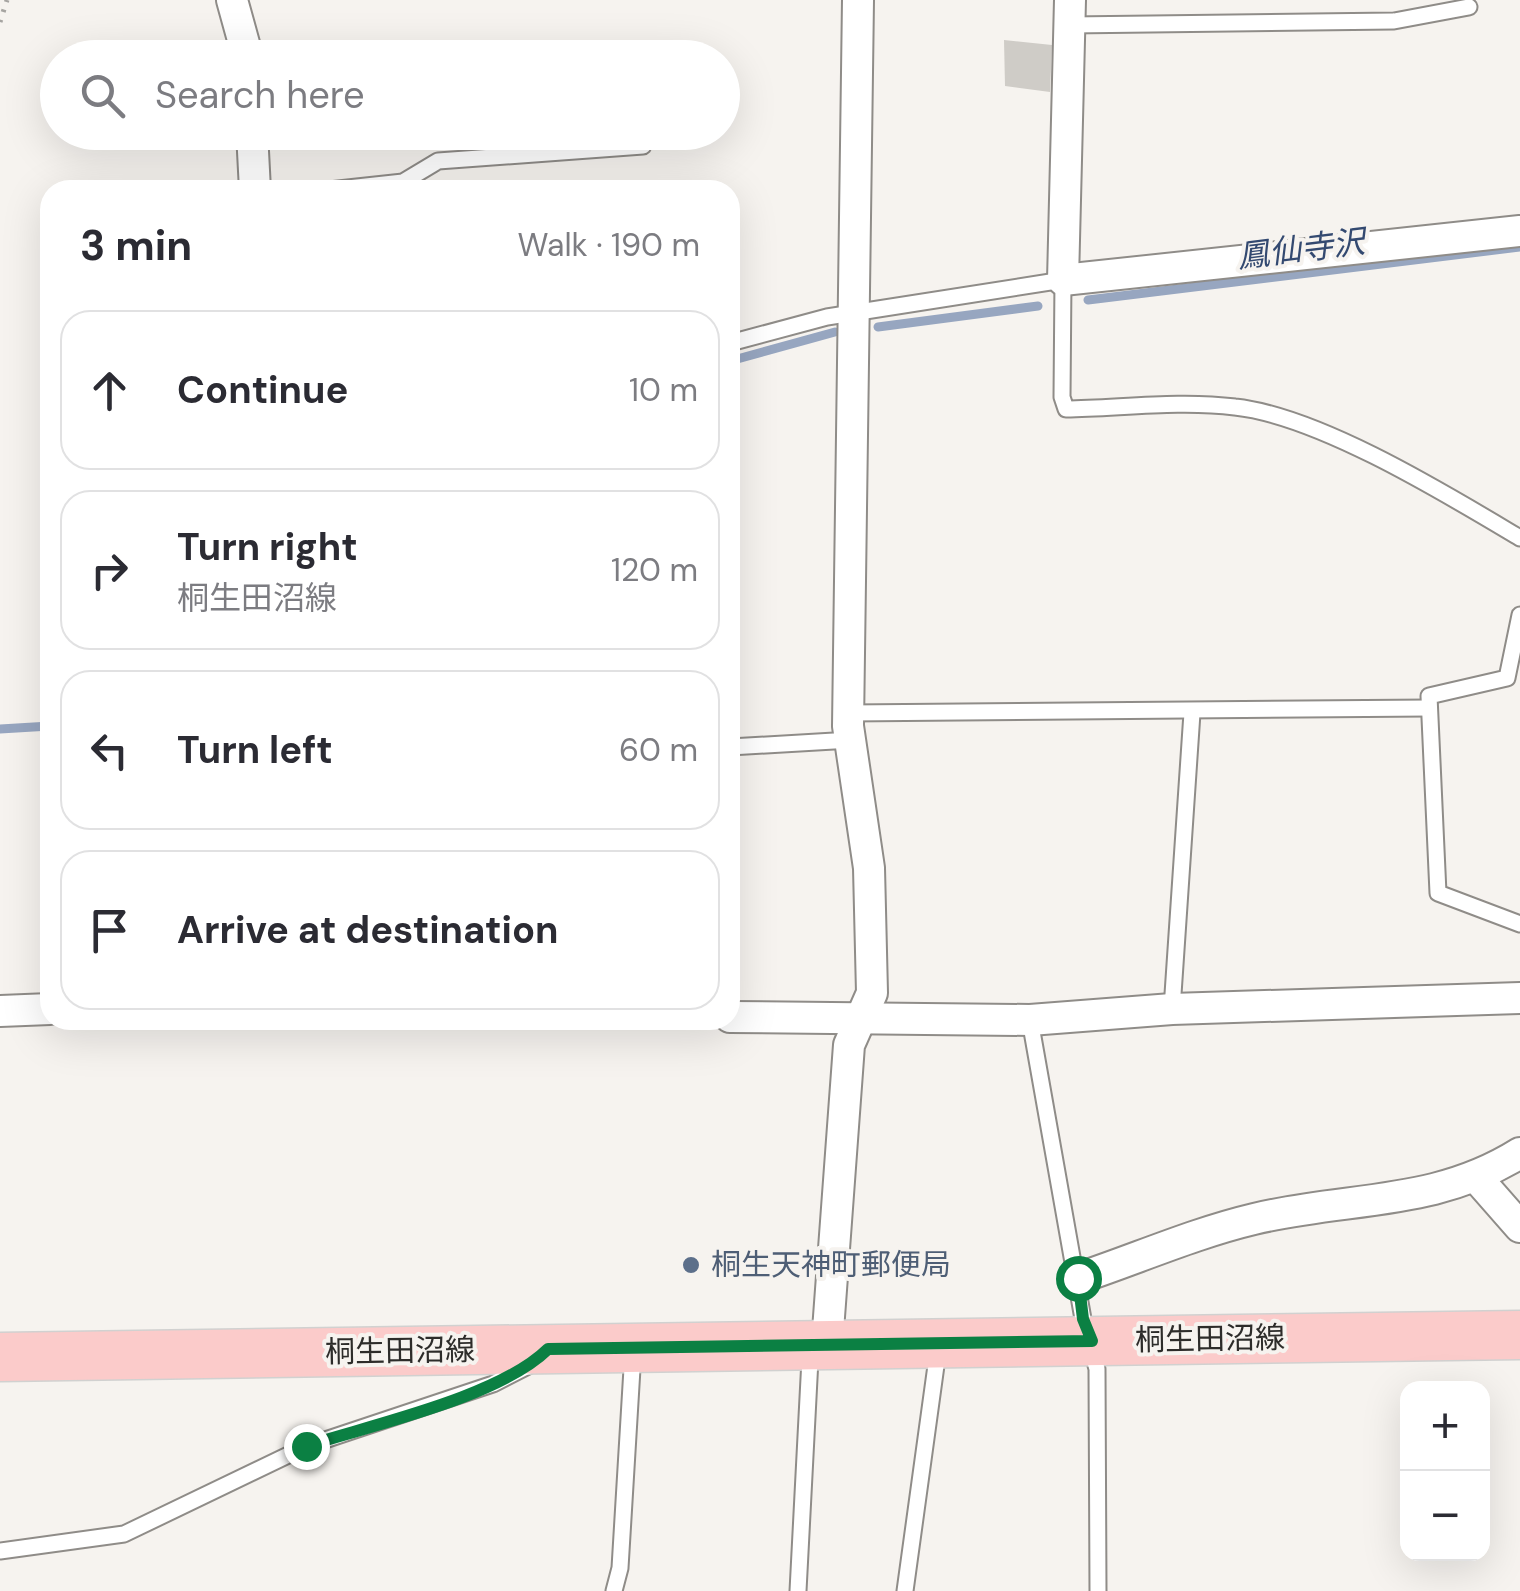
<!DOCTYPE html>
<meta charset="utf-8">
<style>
:root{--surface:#fff;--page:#f7f7f7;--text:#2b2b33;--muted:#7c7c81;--line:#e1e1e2}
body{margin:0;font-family:"DM Sans","Noto Sans JP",sans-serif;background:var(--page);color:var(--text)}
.controls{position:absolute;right:30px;bottom:30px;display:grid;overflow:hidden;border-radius:20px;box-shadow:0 10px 40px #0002}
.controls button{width:90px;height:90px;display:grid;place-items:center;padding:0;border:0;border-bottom:2px solid var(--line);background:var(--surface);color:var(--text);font:50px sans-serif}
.stop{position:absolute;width:30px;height:30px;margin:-22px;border:8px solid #0b8043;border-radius:50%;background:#fff}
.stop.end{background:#0b8043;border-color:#fff;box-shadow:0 2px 10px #0008}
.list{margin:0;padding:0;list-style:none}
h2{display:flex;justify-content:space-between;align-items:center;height:130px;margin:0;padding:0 40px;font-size:42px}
h2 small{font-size:32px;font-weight:400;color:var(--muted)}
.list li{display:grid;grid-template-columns:65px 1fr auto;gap:30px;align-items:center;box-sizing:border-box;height:160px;margin:0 20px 20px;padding:0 20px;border:2px solid var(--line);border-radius:30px}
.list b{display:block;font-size:38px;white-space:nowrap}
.list p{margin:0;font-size:32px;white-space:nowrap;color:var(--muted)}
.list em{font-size:32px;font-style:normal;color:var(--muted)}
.icon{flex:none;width:55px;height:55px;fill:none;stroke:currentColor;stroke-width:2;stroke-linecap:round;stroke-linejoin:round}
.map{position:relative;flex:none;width:1520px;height:1591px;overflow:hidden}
.search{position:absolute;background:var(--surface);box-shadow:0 10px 40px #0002;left:40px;top:40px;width:700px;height:110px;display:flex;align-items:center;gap:25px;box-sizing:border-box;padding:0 35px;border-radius:55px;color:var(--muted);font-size:38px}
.panel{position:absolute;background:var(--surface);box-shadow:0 10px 40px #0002;left:40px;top:180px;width:700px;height:850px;border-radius:30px}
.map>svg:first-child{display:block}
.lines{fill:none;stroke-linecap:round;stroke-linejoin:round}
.stream{stroke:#97a6c0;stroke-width:9}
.building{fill:#cfccc7}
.lane-casing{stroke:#8f8c88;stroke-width:19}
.street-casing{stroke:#8f8c88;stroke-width:34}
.primary-casing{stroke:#d1d1d0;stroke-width:51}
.path{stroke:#a6a4a1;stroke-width:5;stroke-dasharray:2.5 8;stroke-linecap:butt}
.lane{stroke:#fff;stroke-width:15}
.street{stroke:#fff;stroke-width:30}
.primary{stroke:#fbcbca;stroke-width:48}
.route{stroke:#0b8043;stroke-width:12}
.service-dot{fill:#5c6f8a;stroke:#f6f3ef;stroke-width:4}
.labels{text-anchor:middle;stroke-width:8;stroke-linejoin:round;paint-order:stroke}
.service-label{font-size:30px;fill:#4e5e75;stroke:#f6f3ef;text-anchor:start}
.street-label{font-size:30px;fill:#2d2c2a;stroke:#f6f3ef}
.water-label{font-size:32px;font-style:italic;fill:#334970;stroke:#f6f3ef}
</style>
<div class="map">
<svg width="1520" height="1591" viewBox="0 0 1520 1591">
<rect width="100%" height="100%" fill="#f6f3ef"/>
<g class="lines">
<g class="stream">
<polyline points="1088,300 1520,247"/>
<polyline points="878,327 1038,306"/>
<polyline points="730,361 835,332"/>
<polyline points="0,729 50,726"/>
</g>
</g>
<polygon class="building" points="1004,40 1052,45 1050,92 1005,86"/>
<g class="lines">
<g class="lane-casing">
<g id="lane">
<polyline points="1070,25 1394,21 1469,7"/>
<polyline points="329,190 403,182 438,161 643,146"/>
<path d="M730 343 827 317 1063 280 1062 397 1066 409C1121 408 1181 400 1235 407 1319 416 1446 494 1520 538"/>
<polyline points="1520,615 1507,678 1429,696 1438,893 1520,924"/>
<polyline points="849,713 1429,708"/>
<polyline points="730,747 851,740"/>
<polyline points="1172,1009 1192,713"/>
<polyline points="1030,1020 1083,1319 1097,1369 1098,1591"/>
<polyline points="0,1551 124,1534 307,1446 493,1384 530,1365"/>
<polyline points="614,1591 620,1568 633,1352"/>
<polyline points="798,1591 810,1359 817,1353"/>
<polyline points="905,1591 938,1351"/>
</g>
</g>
<g class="street-casing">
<g id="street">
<polyline points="232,0 248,58"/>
<polyline points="1070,0 1063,280 1520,231"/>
<polyline points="252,132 255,190"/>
<polyline points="0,1011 50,1009"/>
<polyline points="730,1017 1030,1020 1172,1009 1520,998"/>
<polyline points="1477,1178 1520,1227"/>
<path d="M1079 1278C1136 1259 1195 1233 1254 1219 1348 1196 1434 1207 1520 1153"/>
<polyline points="827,1344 849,1045 872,993 869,868 848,726 858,0"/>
</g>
</g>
<g class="primary-casing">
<polyline id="primary" points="0,1357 1520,1335"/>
</g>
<polyline class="path" points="0,22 7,0"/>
<use href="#lane" class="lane"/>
<use href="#street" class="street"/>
<use href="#primary" class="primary"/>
</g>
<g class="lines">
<path class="route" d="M306 1446C375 1424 499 1397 548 1349L1092 1341 1083 1319 1078 1278"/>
</g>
<circle class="service-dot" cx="691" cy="1265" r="10"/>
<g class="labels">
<g class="service-label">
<text x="711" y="1275">桐生天神町郵便局</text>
</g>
<g class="street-label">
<text transform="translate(1210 1339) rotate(-1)" y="10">桐生田沼線</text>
<text transform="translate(400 1351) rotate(-1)" y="10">桐生田沼線</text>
</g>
<g class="water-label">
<text transform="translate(1301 249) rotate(-7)" y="11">鳳仙寺沢</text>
</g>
</g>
</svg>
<div class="controls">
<button>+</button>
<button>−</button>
</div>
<div class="stop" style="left:1078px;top:1278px"></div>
<div class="stop end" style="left:306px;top:1446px"></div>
<div class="search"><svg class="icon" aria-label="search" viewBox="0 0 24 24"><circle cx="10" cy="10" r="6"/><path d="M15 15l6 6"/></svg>Search here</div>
<section class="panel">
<h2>3 min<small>Walk · 190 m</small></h2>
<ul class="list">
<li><svg class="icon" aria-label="ahead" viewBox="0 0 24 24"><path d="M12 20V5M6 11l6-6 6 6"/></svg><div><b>Continue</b></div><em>10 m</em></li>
<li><svg class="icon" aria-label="right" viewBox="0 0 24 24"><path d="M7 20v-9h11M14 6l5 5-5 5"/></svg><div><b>Turn right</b><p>桐生田沼線</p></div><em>120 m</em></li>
<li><svg class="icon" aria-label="left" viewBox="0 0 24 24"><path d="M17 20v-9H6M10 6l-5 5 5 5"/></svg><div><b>Turn left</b></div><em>60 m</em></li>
<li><svg class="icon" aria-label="arrive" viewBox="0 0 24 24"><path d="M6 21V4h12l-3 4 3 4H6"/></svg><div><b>Arrive at destination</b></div></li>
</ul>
</section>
</div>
